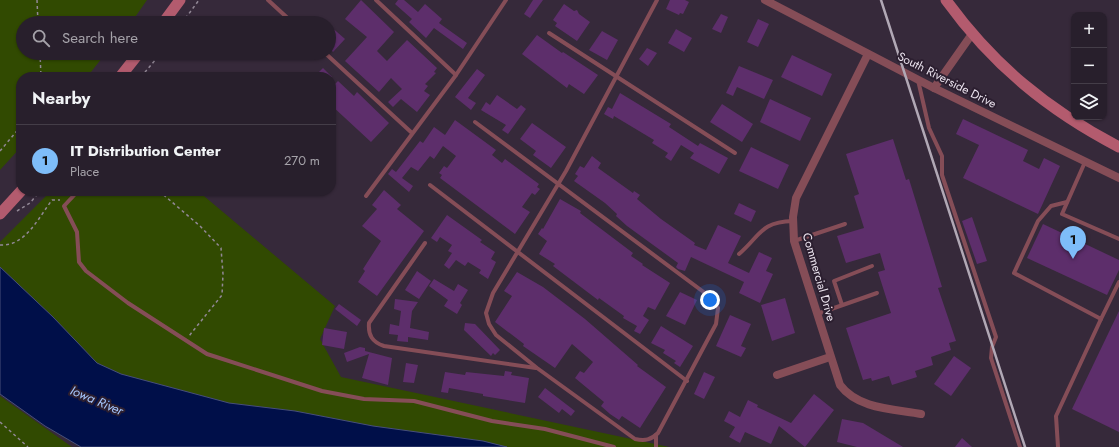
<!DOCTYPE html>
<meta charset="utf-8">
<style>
:root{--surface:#281f2c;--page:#302734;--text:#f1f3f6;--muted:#a5a2a9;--line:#443d48;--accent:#7ebdf9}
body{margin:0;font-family:Jost,sans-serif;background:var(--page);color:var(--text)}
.controls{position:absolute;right:12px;top:12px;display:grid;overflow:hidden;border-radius:8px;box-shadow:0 1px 3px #0004}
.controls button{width:36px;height:36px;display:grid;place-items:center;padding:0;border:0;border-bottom:1px solid var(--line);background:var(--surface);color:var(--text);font:20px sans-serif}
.you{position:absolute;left:710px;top:300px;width:14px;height:14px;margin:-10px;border:3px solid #fff;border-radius:50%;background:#1a73e8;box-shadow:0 0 0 6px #1a73e833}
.badge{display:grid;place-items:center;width:26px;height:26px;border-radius:50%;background:var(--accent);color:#111;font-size:13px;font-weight:700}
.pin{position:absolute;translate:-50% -33px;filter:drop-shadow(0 1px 2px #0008)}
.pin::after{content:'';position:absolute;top:21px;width:14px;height:12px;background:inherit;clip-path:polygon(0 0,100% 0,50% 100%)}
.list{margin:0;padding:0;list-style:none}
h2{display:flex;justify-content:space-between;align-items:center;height:52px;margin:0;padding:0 16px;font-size:17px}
h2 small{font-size:13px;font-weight:400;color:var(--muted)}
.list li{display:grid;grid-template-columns:26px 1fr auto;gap:12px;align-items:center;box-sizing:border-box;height:72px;padding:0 16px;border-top:1px solid var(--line)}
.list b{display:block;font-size:15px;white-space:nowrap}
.list p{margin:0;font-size:13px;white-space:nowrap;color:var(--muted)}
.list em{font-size:13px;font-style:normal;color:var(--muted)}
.icon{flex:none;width:22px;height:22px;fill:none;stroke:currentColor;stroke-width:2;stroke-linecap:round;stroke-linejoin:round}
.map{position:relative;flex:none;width:1119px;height:447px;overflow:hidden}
.search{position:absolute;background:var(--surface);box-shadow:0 1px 3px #0004;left:16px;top:16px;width:320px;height:44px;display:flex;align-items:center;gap:10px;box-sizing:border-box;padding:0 14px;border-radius:22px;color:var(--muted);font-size:15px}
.panel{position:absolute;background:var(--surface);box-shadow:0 1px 3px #0004;left:16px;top:72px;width:320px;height:124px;border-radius:16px}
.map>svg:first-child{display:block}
.green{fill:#314a01}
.water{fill:#000f49;stroke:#464f7a}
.building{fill:#5d2e6b}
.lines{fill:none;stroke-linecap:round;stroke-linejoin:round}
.path{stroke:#928896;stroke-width:1.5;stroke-dasharray:3 3;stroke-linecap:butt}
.service{stroke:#854d57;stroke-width:4}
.minor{stroke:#854d57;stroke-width:8}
.secondary{stroke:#b35b6e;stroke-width:11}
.rail{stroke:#b1a8b5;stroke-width:2.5}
.labels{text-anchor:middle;stroke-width:4;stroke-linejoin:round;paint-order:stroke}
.street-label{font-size:12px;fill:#ebe3ee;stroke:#2c1f30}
.water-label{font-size:13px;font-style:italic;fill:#a6c6fc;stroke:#2c1f30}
</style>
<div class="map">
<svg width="1119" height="447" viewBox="0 0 1119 447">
<rect width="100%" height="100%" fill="#36293a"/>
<g class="green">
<polygon points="0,0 147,0 131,23 23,23 23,53 106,53 87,77 21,77 21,147 0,170"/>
<polygon points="51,191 198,191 335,306 320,339 341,377 669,447 507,447 483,441 373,426 295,411 229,403 121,374 97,363 53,317 0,267 0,242"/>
<polygon points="0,396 72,447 0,447"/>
</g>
<polygon class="water" points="0,267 53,317 97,363 121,374 229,403 295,411 373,426 483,441 507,447 81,447 45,426 0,394"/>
<g class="building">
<polygon points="361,0 394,32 377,51 387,61 407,40 437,68 434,72 436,73 425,84 428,86 424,91 430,95 417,112 401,99 393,107 388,102 402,89 391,78 379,92 345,61 367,37 345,19"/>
<polygon points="398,0 404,0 418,12 425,4 442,19 439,23 467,43 463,49 434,28 426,38 409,22 412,19 395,4"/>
<polygon points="533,0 543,0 530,18 524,14"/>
<polygon points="670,0 685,0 689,2 683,14 680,13 679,15 666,9"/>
<polygon points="564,4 574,11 577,10 579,14 590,22 577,41 555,26 557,23 553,20"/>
<polygon points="721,14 728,17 721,33 712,29"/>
<polygon points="758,19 769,24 758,47 747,42"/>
<polygon points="329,25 345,39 333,52 329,48"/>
<polygon points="676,29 692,38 684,52 668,43"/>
<polygon points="602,31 618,40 607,60 589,50"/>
<polygon points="537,35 562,53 563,52 598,75 584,94 569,84 567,88 522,54"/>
<polygon points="647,48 657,53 648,66 639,59"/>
<polygon points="792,55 832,74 822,96 781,77"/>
<polygon points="739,66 773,80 764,99 737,87 733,96 726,93"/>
<polygon points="323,68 332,77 314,77"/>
<polygon points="477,69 485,75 468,98 476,103 471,110 455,97"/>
<polygon points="338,81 354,96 357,92 389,123 371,142 331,105 331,88"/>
<polygon points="620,93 671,124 669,127 698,146 700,143 728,158 719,174 690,158 694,153 681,145 671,161 665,157 668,153 652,143 654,140 614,116 613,119 604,114 608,107 612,109"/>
<polygon points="497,95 517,109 521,105 526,109 508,134 502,130 506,125 481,110 486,102 490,105"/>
<polygon points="770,99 811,118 800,141 760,122"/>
<polygon points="722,104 753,124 742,142 710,122"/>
<polygon points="963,119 1028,150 1023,161 1039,169 1044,158 1060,166 1038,214 963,178 979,145 956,134"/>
<polygon points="455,120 496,150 492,155 502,163 505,159 539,184 537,187 540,189 535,195 532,193 522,207 530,212 515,234 440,178 442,175 439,173 444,166 447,168 456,156 443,146 434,159 430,156 418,171 411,167 402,178 413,186 409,192 388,174 392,169 396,172 420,141 423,143 434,127 445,135"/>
<polygon points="532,123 566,147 551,168 533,155 536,151 520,139"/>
<polygon points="893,139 906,180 909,179 942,287 938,288 956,341 949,343 951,350 931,357 933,365 915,371 917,377 892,385 889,376 872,381 871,378 863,380 846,328 891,313 878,272 885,270 880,253 846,263 837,236 864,228 854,196 859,194 846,154"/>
<polygon points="751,147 789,165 778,189 739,171"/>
<polygon points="592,156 601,163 598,168 633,193 634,191 640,195 637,199 661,219 695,243 694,245 706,250 718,225 741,236 728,263 749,273 759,252 772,258 766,271 773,274 760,303 739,293 744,282 691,257 685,271 678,269 676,267 678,263 627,226 616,216 617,214 605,203 574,181 578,176 575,174 580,166 584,168"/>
<polygon points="384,190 401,205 397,209 424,231 377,296 358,282 365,271 363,269 381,241 362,226 377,209 372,205"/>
<polygon points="560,199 581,211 580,213 633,253 631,256 643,264 642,265 670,283 655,310 648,307 643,316 649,320 640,334 634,331 637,326 623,318 624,316 599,298 598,300 553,266 555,264 539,254 547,241 538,234 542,228 543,229"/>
<polygon points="739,203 756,211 751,222 734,214"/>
<polygon points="447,215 482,240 480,242 495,252 491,259 496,262 488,279 479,273 481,270 468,262 465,266 456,260 449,269 444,265 452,253 448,251 452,245 440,237 437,242 431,238"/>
<polygon points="972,217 987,261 977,264 962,221"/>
<polygon points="1043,224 1119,260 1119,270 1107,295 1027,258"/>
<polygon points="417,271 431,281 419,299 405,290"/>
<polygon points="517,272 543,287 585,319 638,365 637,366 666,387 640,428 622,416 619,420 610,414 601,406 604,402 575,378 580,371 584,373 593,362 572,344 555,368 523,346 524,344 495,322 512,296 504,291"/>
<polygon points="434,279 454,291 458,284 468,290 460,303 462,305 457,314 444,306 448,300 429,286"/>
<polygon points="680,292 697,300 685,325 666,316"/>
<polygon points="785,298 795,333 772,341 761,305"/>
<polygon points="395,299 418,302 412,311 410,328 429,332 428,340 408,337 408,342 397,341 398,335 389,334 390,324 399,326 401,311 394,309"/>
<polygon points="339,304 361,320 357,326 335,309"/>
<polygon points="1119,311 1119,432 1072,409"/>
<polygon points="730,315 751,324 741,346 746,348 741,357 716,346"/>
<polygon points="465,323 475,324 500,350 495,355 493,353 491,356 464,330"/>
<polygon points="661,326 693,346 680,367 674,363 676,361 663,353 665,350 651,343"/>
<polygon points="324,328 347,332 344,349 322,345"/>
<polygon points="360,347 365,348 365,351 392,358 388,385 362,378 369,354 347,362 344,353"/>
<polygon points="954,356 971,368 951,396 934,384"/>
<polygon points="406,363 418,365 414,383 403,382"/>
<polygon points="505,371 512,372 511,375 529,378 525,403 483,396 483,394 449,388 448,393 441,392 445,372 465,375 466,372 504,376"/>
<polygon points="704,372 715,377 704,399 694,394"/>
<polygon points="545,388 575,411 571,416 562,409 559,413 538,397"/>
<polygon points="814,394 834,410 805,447 779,426 771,444 745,432 740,443 729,437 735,427 724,421 729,411 740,417 748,400 758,405 757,407 791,423"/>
<polygon points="842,419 863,423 903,447 857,447 837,442"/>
<polygon points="962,438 972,447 955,447"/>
</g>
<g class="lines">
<g class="path">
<polyline points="37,0 38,23"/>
<polyline points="182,23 199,0"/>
<polyline points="40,53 41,77"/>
<polyline points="141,77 161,53"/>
<polyline points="0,151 21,126"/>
<polyline points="159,191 200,226 221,248 223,274 222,295 189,336"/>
<polyline points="17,211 30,203 40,191"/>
<path d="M0 245C25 247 39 217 52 200H60"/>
<polyline points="0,422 28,447"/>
</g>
<g class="service">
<polyline points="268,0 293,23"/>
<polyline points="376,0 456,75"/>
<polyline points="549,33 735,153"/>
<polyline points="325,53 412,133"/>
<polyline points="918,80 929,128 942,156 942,175 996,337 992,347 991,358 1020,447"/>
<path d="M475 122 713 299 718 308 716 324 658 433C651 440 645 441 635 439L537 368 496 335 489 324 486 313 493 293 566 171 657 0"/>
<polyline points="1085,162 1062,214 1119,239"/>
<polyline points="430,185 687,381"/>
<polyline points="78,191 64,206 77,232 79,262 86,271 128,303 207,354 322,391 364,399 414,401 492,421 545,429 614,447"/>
<polyline points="366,196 456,75 506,0"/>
<polyline points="1067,202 1051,206 1038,221 1014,273 1101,319 1119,282"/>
<polyline points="794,241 845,224"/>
<path d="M425 243 369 323C368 335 372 342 384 346L536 368"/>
<path d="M739 254C761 235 760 222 793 221"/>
<polyline points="842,305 834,281 872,266"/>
<polyline points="817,314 877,293"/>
<polyline points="656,447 656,435"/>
<polyline points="1058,447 1056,416 1101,319"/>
</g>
<g class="minor">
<polyline points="765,0 934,88 1119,178"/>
<path d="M868 54 796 198 793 217 794 241 840 385C858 409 893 409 921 414"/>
<polyline points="934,88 972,34"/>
<polyline points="777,375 830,357"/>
</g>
<g class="secondary">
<path d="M946 0C993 65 1048 110 1119 147"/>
<polyline points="163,23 180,0"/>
<polyline points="120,77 139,53"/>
<polyline points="0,214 21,191"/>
</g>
<polyline class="rail" points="881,0 1025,447"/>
</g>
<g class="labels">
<g class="street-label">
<text transform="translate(947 80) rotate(27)" y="4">South Riverside Drive</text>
<text transform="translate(819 277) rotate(74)" y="4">Commercial Drive</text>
</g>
<g class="water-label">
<text transform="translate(97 400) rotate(23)" y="5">Iowa River</text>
</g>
</g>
</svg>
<div class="controls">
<button>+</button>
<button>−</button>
<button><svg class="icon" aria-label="layers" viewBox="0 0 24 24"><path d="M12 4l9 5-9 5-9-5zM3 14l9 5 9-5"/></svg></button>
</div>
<div class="you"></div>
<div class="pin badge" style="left:1073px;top:259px">1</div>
<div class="search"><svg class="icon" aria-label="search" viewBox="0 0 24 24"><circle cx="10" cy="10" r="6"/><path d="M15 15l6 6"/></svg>Search here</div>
<section class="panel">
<h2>Nearby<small></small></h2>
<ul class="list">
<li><span class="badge">1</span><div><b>IT Distribution Center</b><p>Place</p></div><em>270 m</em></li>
</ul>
</section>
</div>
